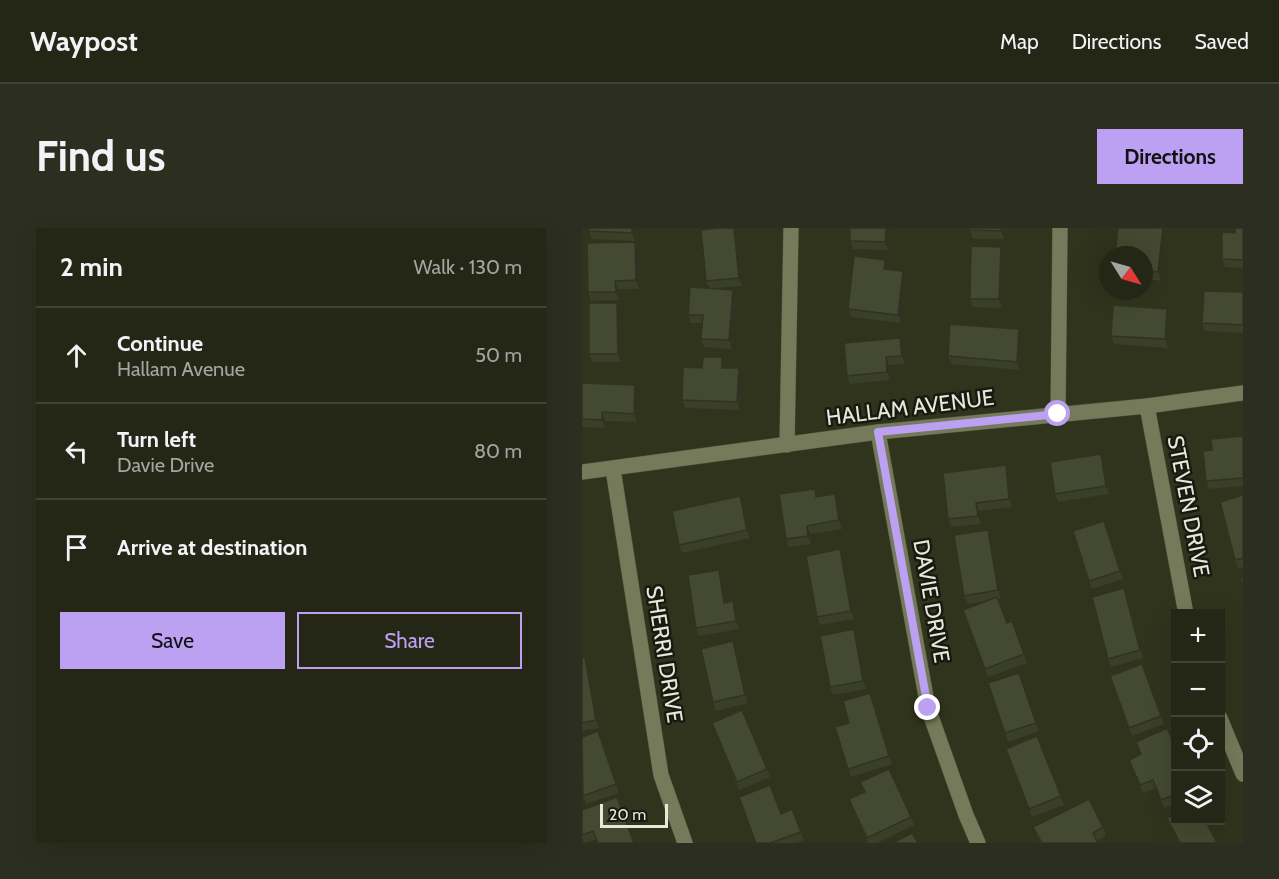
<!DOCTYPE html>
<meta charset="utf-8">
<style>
:root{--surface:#242716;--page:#2c2f1f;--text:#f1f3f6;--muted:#a3a5a1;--line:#414435;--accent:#bca0f2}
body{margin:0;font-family:Cabin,sans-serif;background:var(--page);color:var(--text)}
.controls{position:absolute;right:18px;bottom:18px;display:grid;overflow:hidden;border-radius:0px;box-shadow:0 6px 24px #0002}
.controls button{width:54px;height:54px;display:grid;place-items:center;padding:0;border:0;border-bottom:2px solid var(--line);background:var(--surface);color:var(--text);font:30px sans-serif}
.compass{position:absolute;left:517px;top:18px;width:54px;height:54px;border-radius:50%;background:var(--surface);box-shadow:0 6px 24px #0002;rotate:127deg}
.scale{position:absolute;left:18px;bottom:15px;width:68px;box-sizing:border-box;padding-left:6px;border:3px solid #e5e8da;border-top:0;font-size:16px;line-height:21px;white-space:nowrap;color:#e5e8da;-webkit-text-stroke:4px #181a10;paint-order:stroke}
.stop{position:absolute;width:18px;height:18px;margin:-14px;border:4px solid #bca0f2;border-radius:50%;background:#fff}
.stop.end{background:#bca0f2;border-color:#fff;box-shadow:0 2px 6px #0008}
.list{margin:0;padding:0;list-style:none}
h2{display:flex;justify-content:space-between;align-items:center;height:78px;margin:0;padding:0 24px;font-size:26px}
h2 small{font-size:20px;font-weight:400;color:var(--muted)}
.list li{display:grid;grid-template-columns:39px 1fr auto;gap:18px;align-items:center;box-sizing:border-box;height:96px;padding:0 24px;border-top:2px solid var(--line)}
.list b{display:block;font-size:22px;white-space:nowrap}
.list p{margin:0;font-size:20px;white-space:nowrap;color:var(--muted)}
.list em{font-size:20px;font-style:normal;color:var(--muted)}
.actions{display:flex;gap:12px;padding:18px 24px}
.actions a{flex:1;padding:14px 0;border:2px solid var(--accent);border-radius:0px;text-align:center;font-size:21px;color:var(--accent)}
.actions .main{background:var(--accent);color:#111}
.icon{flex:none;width:33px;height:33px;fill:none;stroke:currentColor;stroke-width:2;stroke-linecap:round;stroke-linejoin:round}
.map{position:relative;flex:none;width:661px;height:615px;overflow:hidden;border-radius:0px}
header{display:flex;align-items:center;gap:36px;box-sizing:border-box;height:84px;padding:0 30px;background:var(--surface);border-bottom:2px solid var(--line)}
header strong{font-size:28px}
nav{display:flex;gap:33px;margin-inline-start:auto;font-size:21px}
.intro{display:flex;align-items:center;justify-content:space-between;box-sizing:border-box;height:144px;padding:0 36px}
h1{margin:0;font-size:42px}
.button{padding:15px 27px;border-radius:0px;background:var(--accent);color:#111;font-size:21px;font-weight:700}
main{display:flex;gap:36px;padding:0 36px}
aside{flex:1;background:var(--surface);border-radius:0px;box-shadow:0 6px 24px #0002}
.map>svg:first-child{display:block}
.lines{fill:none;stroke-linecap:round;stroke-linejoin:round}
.minor-casing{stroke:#4d513b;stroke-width:16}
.minor{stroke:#747a5a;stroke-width:15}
.wall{fill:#3a3f2a}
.shaded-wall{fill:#303322}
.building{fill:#444931;stroke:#303322;stroke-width:1.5}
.route{stroke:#bca0f2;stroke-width:8}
.labels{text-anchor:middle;stroke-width:5;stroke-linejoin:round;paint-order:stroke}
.street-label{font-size:22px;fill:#e5e8da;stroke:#181a10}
</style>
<header>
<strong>Waypost</strong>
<nav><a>Map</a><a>Directions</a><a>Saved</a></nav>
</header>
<div class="intro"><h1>Find us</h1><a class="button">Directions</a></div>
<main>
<aside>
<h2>2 min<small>Walk · 130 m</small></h2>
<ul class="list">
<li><svg class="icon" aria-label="ahead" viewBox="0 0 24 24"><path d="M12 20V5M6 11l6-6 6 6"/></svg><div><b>Continue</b><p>Hallam Avenue</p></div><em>50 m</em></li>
<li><svg class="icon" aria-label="left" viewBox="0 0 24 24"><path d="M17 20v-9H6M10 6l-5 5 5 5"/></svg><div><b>Turn left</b><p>Davie Drive</p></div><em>80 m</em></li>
<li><svg class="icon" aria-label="arrive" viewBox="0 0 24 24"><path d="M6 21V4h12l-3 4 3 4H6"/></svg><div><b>Arrive at destination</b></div></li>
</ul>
<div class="actions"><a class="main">Save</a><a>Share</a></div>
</aside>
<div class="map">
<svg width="661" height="615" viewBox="0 0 661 615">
<rect width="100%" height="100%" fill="#30341d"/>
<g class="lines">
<g class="minor-casing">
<g id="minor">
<polyline points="565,178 604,386"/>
<polyline points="476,186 478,0"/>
<polyline points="296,204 346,480 384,587 396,615"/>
<polyline points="205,217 209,0"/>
<polyline points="31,241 79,547 103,615"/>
<polyline points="0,244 296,204 565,178 661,165"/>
<polyline points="638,490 661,546"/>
</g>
</g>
<use href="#minor" class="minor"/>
</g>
<g class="wall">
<polygon points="7,0 54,0 53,13 10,11 7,3"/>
<polygon points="152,0 155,7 160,58 134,60 151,62 154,70 150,121 122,119 119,111 120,95 109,95 106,87 127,60 124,53"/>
<polygon points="307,0 306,22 271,21 268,13"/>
<polygon points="423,0 422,11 391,11 388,2"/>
<polygon points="661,0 661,40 643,39 640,31 653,5"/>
<polygon points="585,3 579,53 562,51 562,27"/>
<polygon points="53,14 56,22 57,61 36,61 37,72 9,73 6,64"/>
<polygon points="422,27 420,80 391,79 388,71"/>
<polygon points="306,40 305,41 324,52 319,95 269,89 266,81"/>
<polygon points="661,64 661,105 623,103 620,95"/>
<polygon points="38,83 39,134 10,134 7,126"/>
<polygon points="588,89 586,120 532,116 529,108"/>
<polygon points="437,101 440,109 438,142 369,136 366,128"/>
<polygon points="318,110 321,118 323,136 307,137 308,152 268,156 265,148"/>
<polygon points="143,138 143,140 160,148 158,182 103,180 100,172 120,140"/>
<polygon points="0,155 56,165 55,194 23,193 23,200 1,199 0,197"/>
<polygon points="661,208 661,258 627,261 624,253 630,222"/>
<polygon points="519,226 522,234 527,266 476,274 473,266"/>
<polygon points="424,237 427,246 430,279 397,283 399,296 369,299 366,291"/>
<polygon points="233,261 236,269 256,274 260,301 228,306 229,316 207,319 204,311"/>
<polygon points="661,267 661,339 656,340 653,332"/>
<polygon points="161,276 168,310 100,325 97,317"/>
<polygon points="525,301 541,351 510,361 507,353"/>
<polygon points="406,302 409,310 419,370 416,371 425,395 442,426 445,435 406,449 381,382 406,373 385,376 382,368"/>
<polygon points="258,321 261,330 272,391 238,397 235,389"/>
<polygon points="137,342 140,350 144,375 151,373 154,382 157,401 117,408 114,400"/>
<polygon points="545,369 561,430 529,439 526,431"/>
<polygon points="275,409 284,461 251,467 248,459"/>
<polygon points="151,413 154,422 166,475 134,483 131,474"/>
<polygon points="3,429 6,437 17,500 0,503 0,430"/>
<polygon points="560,436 582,496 550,508 528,448"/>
<polygon points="437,445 457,503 426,514 406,455"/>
<polygon points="291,473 310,536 269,549 266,541 267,495"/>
<polygon points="130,495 185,541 188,549 157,562"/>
<polygon points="16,503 37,565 4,576 0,566"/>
<polygon points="455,508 482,577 450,589 424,521"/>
<polygon points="554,514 594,520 594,575 582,580 574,560 561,565 547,532 559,527"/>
<polygon points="278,554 329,589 332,597 295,615 286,615 267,571 282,564"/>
<polygon points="35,569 14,611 2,615 0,609 0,582"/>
<polygon points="210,581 222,612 214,615 174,615"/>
<polygon points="585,590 635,615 597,615 588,598"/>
<polygon points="451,599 521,599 524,608 514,613 516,615 458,615"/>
</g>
<g class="shaded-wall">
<polygon points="50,0 54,0 53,13 50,5"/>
<polygon points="152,0 155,7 160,58 157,50"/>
<polygon points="304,0 307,0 306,22 303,14"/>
<polygon points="420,0 423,0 422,11 419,3"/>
<polygon points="581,0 583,0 585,3 579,53 576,44"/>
<polygon points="53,14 56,22 57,61 54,52"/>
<polygon points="419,19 422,27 420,80 417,71"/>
<polygon points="303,32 306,40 305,49 302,41"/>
<polygon points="321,43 324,52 319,95 316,87"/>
<polygon points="33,53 36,61 37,72 34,64"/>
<polygon points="151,62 154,70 150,121 147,112"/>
<polygon points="35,75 38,83 39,134 36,126"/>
<polygon points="585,81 588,89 586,120 583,111"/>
<polygon points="437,101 440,109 438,142 435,134"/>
<polygon points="318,110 321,118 323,136 320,128"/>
<polygon points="140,129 143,138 143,148 140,140"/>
<polygon points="304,129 307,137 308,152 305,144"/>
<polygon points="157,140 160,148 158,182 155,174"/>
<polygon points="53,157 56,165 55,194 52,186"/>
<polygon points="20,184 23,193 23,200 20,192"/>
<polygon points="519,226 522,234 527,266 524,258"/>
<polygon points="424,237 427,246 430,279 427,271"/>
<polygon points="253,266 256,274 260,301 257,292"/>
<polygon points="158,268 161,276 168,310 165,302"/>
<polygon points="394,275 397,283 399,296 396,288"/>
<polygon points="225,298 228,306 229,316 226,308"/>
<polygon points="406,302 409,310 419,370 416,362"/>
<polygon points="258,321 261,330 272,391 269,383"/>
<polygon points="137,342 140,350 145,383 142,375"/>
<polygon points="542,360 545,369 561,430 558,422"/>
<polygon points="151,373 154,382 157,401 154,393"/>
<polygon points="272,401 275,409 284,461 281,453"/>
<polygon points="151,413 154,422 166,475 163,467"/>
<polygon points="3,429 6,437 17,500 14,492"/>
</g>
<g class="building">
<polygon points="7,0 50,0 50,5 7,3"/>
<polygon points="136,0 152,0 157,50 124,53 119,2"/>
<polygon points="268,0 304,0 303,14 268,13"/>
<polygon points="388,0 420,0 419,3 388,2"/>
<polygon points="536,0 581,0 576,44 562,43 562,27 533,27"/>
<polygon points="653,0 661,0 661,32 640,31 640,4 653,5"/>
<polygon points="53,14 54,52 33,53 34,64 6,64 5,15"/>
<polygon points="389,18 419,19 417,71 388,71"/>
<polygon points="272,28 303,32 302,41 321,43 316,87 266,81"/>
<polygon points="108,59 151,62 147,112 119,111 121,87 106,87"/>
<polygon points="622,63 661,64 661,97 620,95"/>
<polygon points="7,75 35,75 36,126 7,126"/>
<polygon points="531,77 585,81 583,111 529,108"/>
<polygon points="368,96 437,101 435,134 366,128"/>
<polygon points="318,110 320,128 304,129 305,144 265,148 262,115"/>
<polygon points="121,129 140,129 140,140 157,140 155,174 100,172 101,139 120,140"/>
<polygon points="0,155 53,157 52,186 20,184 20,192 0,191"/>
<polygon points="661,208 661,250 624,253 621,223 630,222 629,211"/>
<polygon points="519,226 524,258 473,266 468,234"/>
<polygon points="424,237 427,271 394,275 396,288 366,291 361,245"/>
<polygon points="233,261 234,269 253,266 257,292 225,298 226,308 204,311 197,266"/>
<polygon points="661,267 661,330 653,332 638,274"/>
<polygon points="158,268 165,302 97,317 90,283"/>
<polygon points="522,293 538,343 507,353 491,303"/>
<polygon points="406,302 416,362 382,368 372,307"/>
<polygon points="258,321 269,383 235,389 224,328"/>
<polygon points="137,342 142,375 151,373 154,393 114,400 106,347"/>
<polygon points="661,350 661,360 658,351"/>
<polygon points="542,360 558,422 526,431 510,369"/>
<polygon points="415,369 425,395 430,393 442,426 403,441 381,382"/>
<polygon points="272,401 281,453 248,459 238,408"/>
<polygon points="151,413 163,467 131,474 119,421"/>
<polygon points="3,429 14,492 0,495 0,430"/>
<polygon points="560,436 579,488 547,500 528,448"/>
<polygon points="437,445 454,495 423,505 406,455"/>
<polygon points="288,465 307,528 266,541 253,499 267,495 261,473"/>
<polygon points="160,482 185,541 155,554 130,495"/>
<polygon points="585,500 594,520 594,566 579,572 571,552 558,557 547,532 559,526 554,514"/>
<polygon points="16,503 34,556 1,568 0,509"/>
<polygon points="455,508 479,568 447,581 424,521"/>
<polygon points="307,541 329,589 285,610 267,571 283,564 278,554"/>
<polygon points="188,557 199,586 210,581 219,604 188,615 174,615 157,569"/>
<polygon points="35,569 52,615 16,615 11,603 0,607 0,582"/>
<polygon points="507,571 521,599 511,605 516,615 460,615 451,599"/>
<polygon points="594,585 594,592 623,592 635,615 598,615 585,590"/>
<polygon points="330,605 336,615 311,615"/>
</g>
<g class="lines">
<polyline class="route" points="346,480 296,204 476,186"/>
</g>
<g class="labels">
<g class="street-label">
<text transform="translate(328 179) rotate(-7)" y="8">HALLAM AVENUE</text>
<text transform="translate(607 278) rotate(79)" y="8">STEVEN DRIVE</text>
<text transform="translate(350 373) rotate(80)" y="8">DAVIE DRIVE</text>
<text transform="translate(83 426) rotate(81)" y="8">SHERRI DRIVE</text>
</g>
</g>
</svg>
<div class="controls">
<button>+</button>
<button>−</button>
<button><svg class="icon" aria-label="locate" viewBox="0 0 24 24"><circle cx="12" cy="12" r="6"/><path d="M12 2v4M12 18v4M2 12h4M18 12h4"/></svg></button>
<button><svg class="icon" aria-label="layers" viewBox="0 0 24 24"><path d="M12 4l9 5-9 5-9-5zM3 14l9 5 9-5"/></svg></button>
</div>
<svg class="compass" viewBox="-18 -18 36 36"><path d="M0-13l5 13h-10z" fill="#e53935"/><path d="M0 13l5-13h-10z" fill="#a3a5a1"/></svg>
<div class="scale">20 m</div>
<div class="stop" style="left:476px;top:186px"></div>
<div class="stop end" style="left:346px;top:480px"></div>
</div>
</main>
